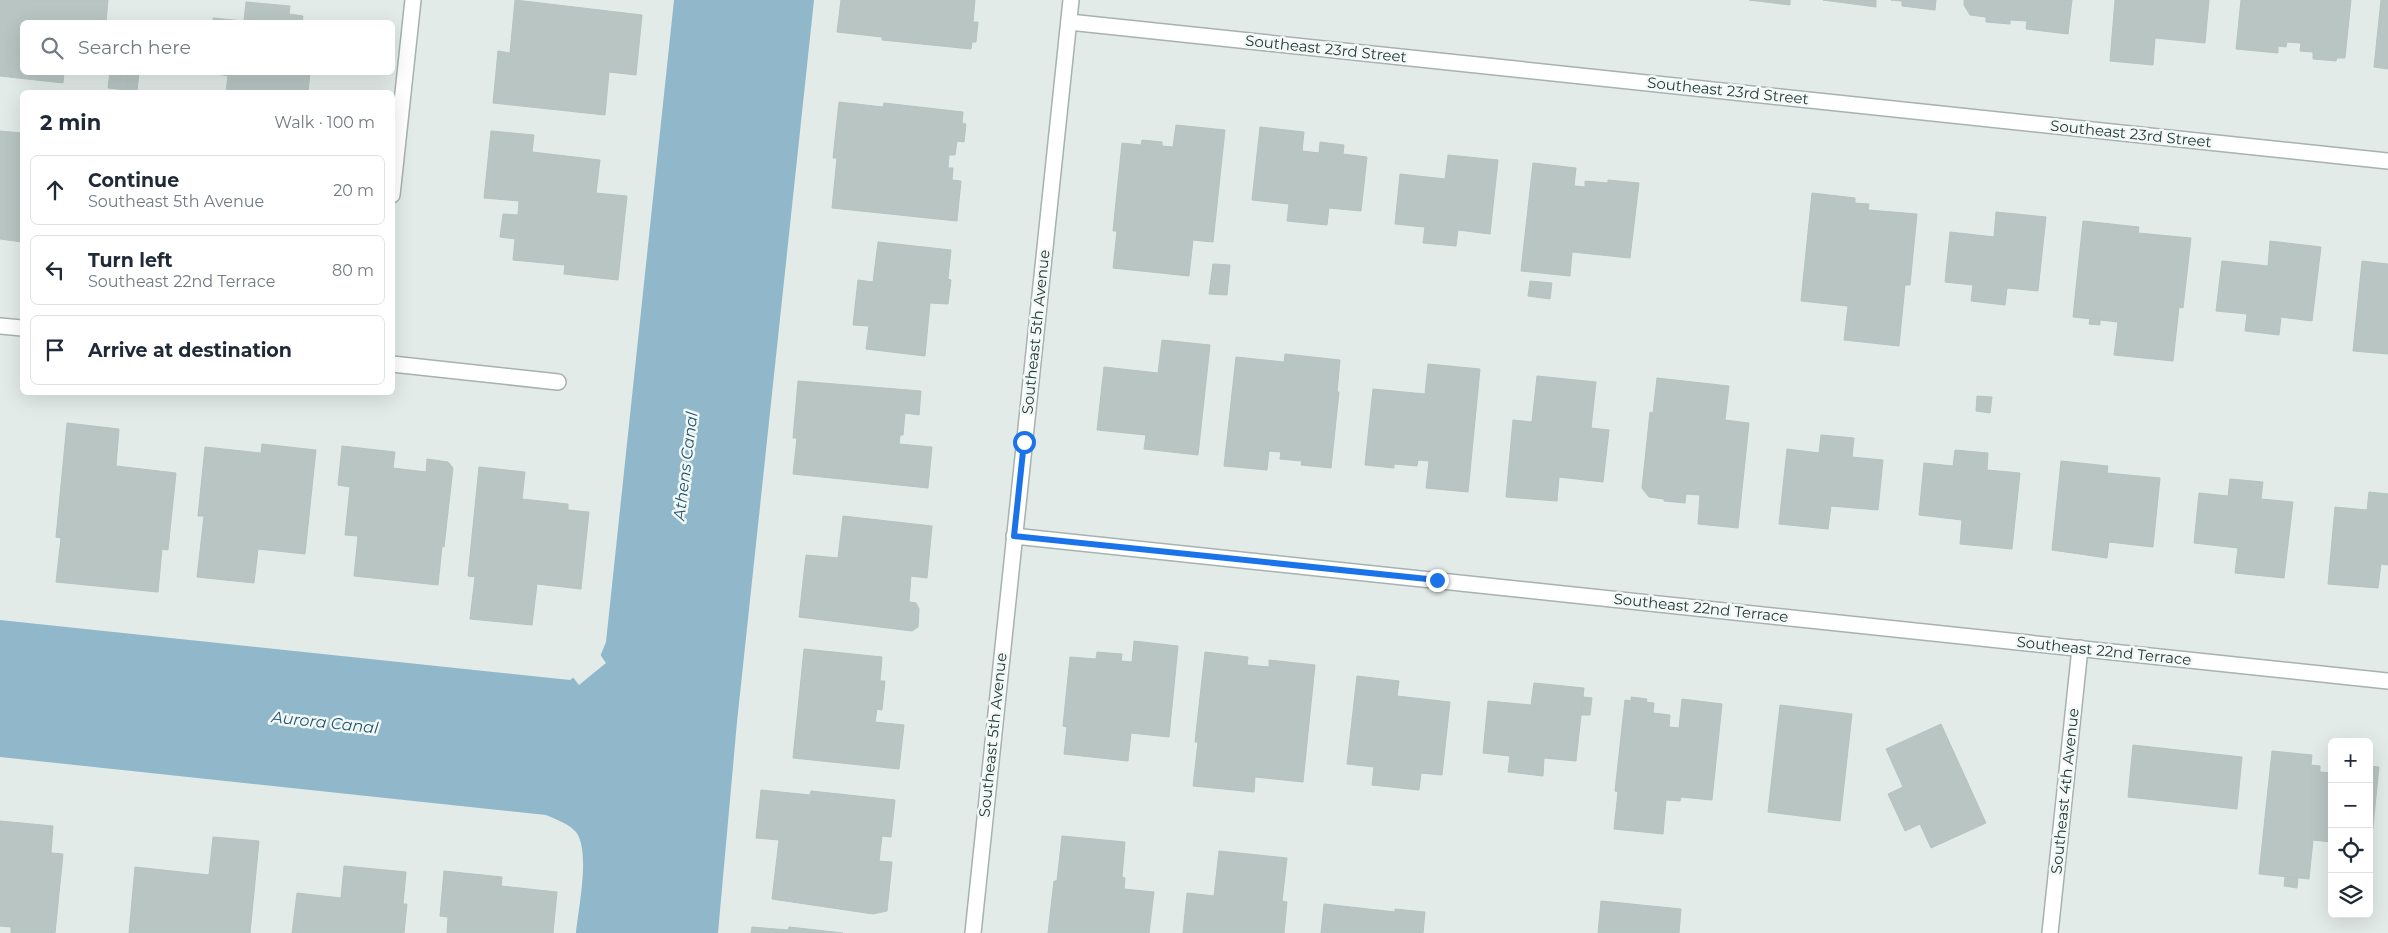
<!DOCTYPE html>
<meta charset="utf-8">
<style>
:root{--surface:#fff;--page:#f6f6f7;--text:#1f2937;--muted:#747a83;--line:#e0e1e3}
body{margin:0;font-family:Montserrat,sans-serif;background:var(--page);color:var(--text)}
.controls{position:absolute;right:15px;bottom:15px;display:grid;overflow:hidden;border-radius:8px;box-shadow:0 5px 20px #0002}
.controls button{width:45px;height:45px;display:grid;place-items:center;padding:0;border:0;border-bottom:1px solid var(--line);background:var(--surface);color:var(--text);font:25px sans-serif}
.stop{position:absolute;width:15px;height:15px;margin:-11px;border:4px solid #1a73e8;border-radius:50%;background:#fff}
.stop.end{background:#1a73e8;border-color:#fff;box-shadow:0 1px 5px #0008}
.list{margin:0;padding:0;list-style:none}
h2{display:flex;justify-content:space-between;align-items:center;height:65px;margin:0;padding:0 20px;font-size:21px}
h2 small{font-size:16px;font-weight:400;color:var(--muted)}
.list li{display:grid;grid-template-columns:32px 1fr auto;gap:15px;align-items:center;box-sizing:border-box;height:70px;margin:0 10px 10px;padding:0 10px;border:1px solid var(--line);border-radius:8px}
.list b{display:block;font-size:19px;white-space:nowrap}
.list p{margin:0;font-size:16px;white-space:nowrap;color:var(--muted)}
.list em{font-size:16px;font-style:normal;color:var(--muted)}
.icon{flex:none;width:28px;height:28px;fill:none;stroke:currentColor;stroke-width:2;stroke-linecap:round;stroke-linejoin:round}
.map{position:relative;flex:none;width:2388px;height:933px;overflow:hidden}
.search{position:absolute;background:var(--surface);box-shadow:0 5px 20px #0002;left:20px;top:20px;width:375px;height:55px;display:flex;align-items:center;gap:12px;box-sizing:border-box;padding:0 18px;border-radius:8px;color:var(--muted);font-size:19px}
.panel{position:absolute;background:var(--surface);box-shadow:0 5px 20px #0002;left:20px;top:90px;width:375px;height:305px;border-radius:8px}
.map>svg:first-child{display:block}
.water{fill:#90b8ca}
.pier{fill:#e2ebe8}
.building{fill:#b8c5c2;stroke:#b5c4c0}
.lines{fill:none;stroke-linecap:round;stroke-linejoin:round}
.minor-casing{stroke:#a5b2b0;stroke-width:18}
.minor{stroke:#fff;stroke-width:15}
.route{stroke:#1a73e8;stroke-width:6}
.labels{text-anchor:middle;stroke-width:5;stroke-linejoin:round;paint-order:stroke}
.street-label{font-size:15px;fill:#243a38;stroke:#f2f8f6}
.water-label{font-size:16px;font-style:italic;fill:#255770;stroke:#f2f8f6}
</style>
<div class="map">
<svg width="2388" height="933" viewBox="0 0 2388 933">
<rect width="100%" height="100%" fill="#e2ebe8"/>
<path class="water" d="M674 0H814L737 722 718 933H576C578 910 592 846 574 830 567 823 555 819 546 815L0 757V620L570 680 599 659 606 642Z"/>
<polygon class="pier" points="599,653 606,663 579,685 572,676 597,657"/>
<g class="building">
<polygon points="0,0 108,0 106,22 22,22 22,72 64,72 63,83 0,76"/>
<polygon points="515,0 642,15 636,75 609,72 605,115 493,103 498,51 510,53"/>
<polygon points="841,0 975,0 973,22 978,22 976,42 972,42 971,49 882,40 882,37 837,32"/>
<polygon points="1749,0 1790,0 1790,5"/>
<polygon points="1823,0 1876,0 1876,7"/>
<polygon points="1891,0 1936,0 1935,10 1902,6 1902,1"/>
<polygon points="1964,0 2072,0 2068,34 2026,29 2027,21 2010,20 2010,24 1986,22 1986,17 1970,15 1964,5"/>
<polygon points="2115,0 2209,0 2205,43 2155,38 2153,65 2110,61"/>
<polygon points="2241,0 2351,0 2345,58 2337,58 2336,61 2313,59 2313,52 2300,51 2301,43 2287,42 2286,47 2278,46 2278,53 2236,49"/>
<polygon points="2381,0 2388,0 2388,69 2374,67"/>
<polygon points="246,2 290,6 289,14 303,16 302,22 213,22 213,18 244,21"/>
<polygon points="110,72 128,72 126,90 108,88"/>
<polygon points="128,72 139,72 137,91 126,90"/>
<polygon points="207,72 310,72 308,92 226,92 228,76"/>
<polygon points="839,102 883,107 884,103 963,112 962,123 966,124 964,142 957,141 955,155 949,155 948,168 953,168 952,180 961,181 957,221 832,208 837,158 833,158"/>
<polygon points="1176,125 1225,130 1213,242 1193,240 1189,276 1113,268 1117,231 1113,231 1122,143 1141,145 1142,140 1162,142 1162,146 1173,147"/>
<polygon points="1260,127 1304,132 1302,151 1319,153 1320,142 1344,145 1343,154 1367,157 1361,211 1329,208 1327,225 1287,221 1289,204 1252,200"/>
<polygon points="0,131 22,133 22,242 0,239"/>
<polygon points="491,131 534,135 532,152 600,160 596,193 627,196 618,280 564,274 565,265 513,260 515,239 500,237 503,214 518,215 519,201 484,198"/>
<polygon points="1448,155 1498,160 1490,234 1458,230 1456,246 1423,243 1425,227 1395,224 1400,174 1445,179"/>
<polygon points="1533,163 1576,168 1574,186 1585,187 1585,181 1608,183 1608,180 1639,183 1630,258 1572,252 1570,276 1521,271"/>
<polygon points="1812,193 1855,198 1855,203 1869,204 1868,210 1917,214 1910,285 1905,285 1899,346 1844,340 1848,306 1801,301"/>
<polygon points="1996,212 2046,217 2038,291 2007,288 2005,305 1971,301 1973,285 1945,282 1950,232 1994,237"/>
<polygon points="2083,221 2139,227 2138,233 2191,238 2183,308 2179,307 2173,361 2114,355 2118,322 2073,317"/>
<polygon points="2270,241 2321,247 2312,321 2281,317 2279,335 2245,331 2247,314 2216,311 2222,261 2268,266"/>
<polygon points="878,242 951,250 948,279 951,280 948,304 930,303 925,356 866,349 869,326 853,325 858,280 873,282"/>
<polygon points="2362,261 2388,264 2388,354 2353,351"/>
<polygon points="1213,264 1230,265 1227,295 1209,294"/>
<polygon points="1530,281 1552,283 1550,299 1528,296"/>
<polygon points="2090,319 2100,320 2100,325 2089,324"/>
<polygon points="1162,340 1210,345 1198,455 1144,449 1146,435 1097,430 1104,367 1158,373"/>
<polygon points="1285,354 1340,360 1337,392 1339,392 1331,468 1301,465 1302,461 1280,459 1281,452 1269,451 1267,470 1224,466 1236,357 1284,362"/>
<polygon points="1428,364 1480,369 1468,492 1426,488 1429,461 1418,460 1417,466 1394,464 1394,468 1365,465 1373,389 1425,394"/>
<polygon points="1537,376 1596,382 1591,428 1609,430 1603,482 1559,477 1557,501 1506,497 1513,420 1532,422"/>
<polygon points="1657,378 1729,386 1725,420 1749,423 1738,528 1698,524 1700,495 1686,494 1685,503 1664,501 1664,499 1649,497 1642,488 1650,412 1653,413"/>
<polygon points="798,381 921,391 919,415 905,413 903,435 900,435 899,444 932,447 928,488 793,474 797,438 793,438"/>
<polygon points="1977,396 1992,397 1990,413 1976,411"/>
<polygon points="67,423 119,429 116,466 176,473 168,550 162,549 158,592 56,582 61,538 56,537"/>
<polygon points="1821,435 1854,438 1852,457 1883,460 1878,510 1831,506 1828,529 1779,524 1787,449 1819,453"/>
<polygon points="262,444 316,450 305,554 258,549 254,583 197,577 204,516 198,516 205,447 261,453"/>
<polygon points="342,446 395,452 393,468 426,472 427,459 448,462 453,468 444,547 442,546 438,585 354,576 358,536 345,535 350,487 338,485"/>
<polygon points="1955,450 1988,453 1987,470 2020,473 2012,549 1960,544 1962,520 1919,515 1924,463 1953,466"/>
<polygon points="2061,461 2108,466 2107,473 2160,478 2153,547 2109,542 2107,558 2052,550"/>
<polygon points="479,467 525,472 522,499 568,504 568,510 589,512 581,589 537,584 532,625 470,619 475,577 468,576"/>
<polygon points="2230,479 2263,482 2261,499 2293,502 2284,578 2235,573 2238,548 2194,543 2199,493 2228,496"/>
<polygon points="2369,492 2388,494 2388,565 2381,564 2378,588 2328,584 2335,507 2367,510"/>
<polygon points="843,516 932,526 927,578 911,576 909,602 916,603 919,609 918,627 912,631 799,617 806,555 838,558"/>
<polygon points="1134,641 1178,646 1169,737 1131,733 1128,761 1064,754 1067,727 1063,726 1070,657 1096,659 1097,652 1122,654 1121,661 1132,662"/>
<polygon points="804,649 882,657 880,681 885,681 882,710 877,709 875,722 904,725 899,769 793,758"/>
<polygon points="1205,652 1248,657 1247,665 1269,667 1269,660 1315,665 1303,782 1255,777 1254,792 1193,786 1198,742 1195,742"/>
<polygon points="1357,676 1399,681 1397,696 1450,702 1442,775 1421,773 1419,790 1372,785 1374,767 1347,764"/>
<polygon points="1534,683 1584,688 1576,761 1544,758 1543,776 1508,772 1510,756 1483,753 1488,701 1531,705"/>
<polygon points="1583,697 1592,698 1590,715 1581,715"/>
<polygon points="1631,697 1647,699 1646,702 1654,703 1653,713 1670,715 1669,727 1679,728 1682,699 1722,704 1712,800 1681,797 1680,801 1666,800 1663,834 1614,829 1618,792 1615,791 1625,700 1631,701"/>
<polygon points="1780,705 1852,714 1840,821 1768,812"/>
<polygon points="1941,724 1986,823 1931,848 1920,824 1905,831 1888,794 1903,787 1886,749"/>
<polygon points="2133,745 2242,757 2237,809 2128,797"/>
<polygon points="2272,751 2312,755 2311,765 2320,766 2320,772 2332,773 2332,842 2313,840 2309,879 2259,874"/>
<polygon points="2369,766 2379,767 2371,846 2369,846"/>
<polygon points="761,790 810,795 811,791 895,800 891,837 882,836 879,861 892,862 887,911 873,914 772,899 779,840 756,838"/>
<polygon points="0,821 53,826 51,853 63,854 55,933 11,933 11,927 0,926"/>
<polygon points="1062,836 1125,842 1122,877 1125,878 1124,889 1154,892 1149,933 1048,933 1054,881 1057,881"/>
<polygon points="213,837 259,841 250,933 129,933 135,867 209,875"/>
<polygon points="1219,851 1287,858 1282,901 1287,902 1284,933 1183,933 1187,893 1214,896"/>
<polygon points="344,866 406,872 403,904 407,904 404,933 292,933 297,893 341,898"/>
<polygon points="444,871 502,877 501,886 557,892 553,933 447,933 448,917 440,916"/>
<polygon points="2285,877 2298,878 2297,888 2284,886"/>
<polygon points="1601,901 1681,909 1679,933 1598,933"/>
<polygon points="1324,904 1395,912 1395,909 1425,912 1423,933 1321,933"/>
<polygon points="752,927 788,930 789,927 843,933 751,933"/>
</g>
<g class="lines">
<g class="minor-casing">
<g id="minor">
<polyline points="1069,22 2388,161"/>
<polyline points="392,195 413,0"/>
<polyline points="0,326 22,328"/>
<polyline points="392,364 558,382"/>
<polyline points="1014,536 2388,681"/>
<polyline points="973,933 1071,0"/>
<polyline points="2050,933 2080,648"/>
</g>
</g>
<use href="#minor" class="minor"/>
</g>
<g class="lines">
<polyline class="route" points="1024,442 1014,536 1437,580"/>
</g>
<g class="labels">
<g class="street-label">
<text transform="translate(1326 49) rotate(6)" y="5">Southeast 23rd Street</text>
<text transform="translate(1728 91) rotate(6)" y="5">Southeast 23rd Street</text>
<text transform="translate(2131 134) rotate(6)" y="5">Southeast 23rd Street</text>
<text transform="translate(1036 332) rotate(-84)" y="5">Southeast 5th Avenue</text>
<text transform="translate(1701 608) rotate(6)" y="5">Southeast 22nd Terrace</text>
<text transform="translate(2104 651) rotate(6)" y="5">Southeast 22nd Terrace</text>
<text transform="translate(993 735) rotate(-84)" y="5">Southeast 5th Avenue</text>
<text transform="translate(2065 791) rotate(-84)" y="5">Southeast 4th Avenue</text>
</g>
<g class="water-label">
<text transform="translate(685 466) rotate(-83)" y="6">Athens Canal</text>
<text transform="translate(325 722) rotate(6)" y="6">Aurora Canal</text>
</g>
</g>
</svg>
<div class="controls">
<button>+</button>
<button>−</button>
<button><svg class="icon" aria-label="locate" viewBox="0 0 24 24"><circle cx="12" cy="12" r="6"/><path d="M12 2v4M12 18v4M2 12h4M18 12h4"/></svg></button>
<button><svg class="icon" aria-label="layers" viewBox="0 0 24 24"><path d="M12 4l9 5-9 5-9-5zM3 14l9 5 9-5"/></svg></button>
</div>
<div class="stop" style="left:1024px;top:442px"></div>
<div class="stop end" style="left:1437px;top:580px"></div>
<div class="search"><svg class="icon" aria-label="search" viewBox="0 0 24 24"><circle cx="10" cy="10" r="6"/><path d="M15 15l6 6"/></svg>Search here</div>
<section class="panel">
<h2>2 min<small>Walk · 100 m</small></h2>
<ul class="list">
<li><svg class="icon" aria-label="ahead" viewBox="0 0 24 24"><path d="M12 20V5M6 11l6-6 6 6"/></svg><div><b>Continue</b><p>Southeast 5th Avenue</p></div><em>20 m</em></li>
<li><svg class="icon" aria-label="left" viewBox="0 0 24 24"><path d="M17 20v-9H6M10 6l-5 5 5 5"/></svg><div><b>Turn left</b><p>Southeast 22nd Terrace</p></div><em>80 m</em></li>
<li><svg class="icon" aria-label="arrive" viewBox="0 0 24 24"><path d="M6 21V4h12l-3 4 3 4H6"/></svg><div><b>Arrive at destination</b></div></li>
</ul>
</section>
</div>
